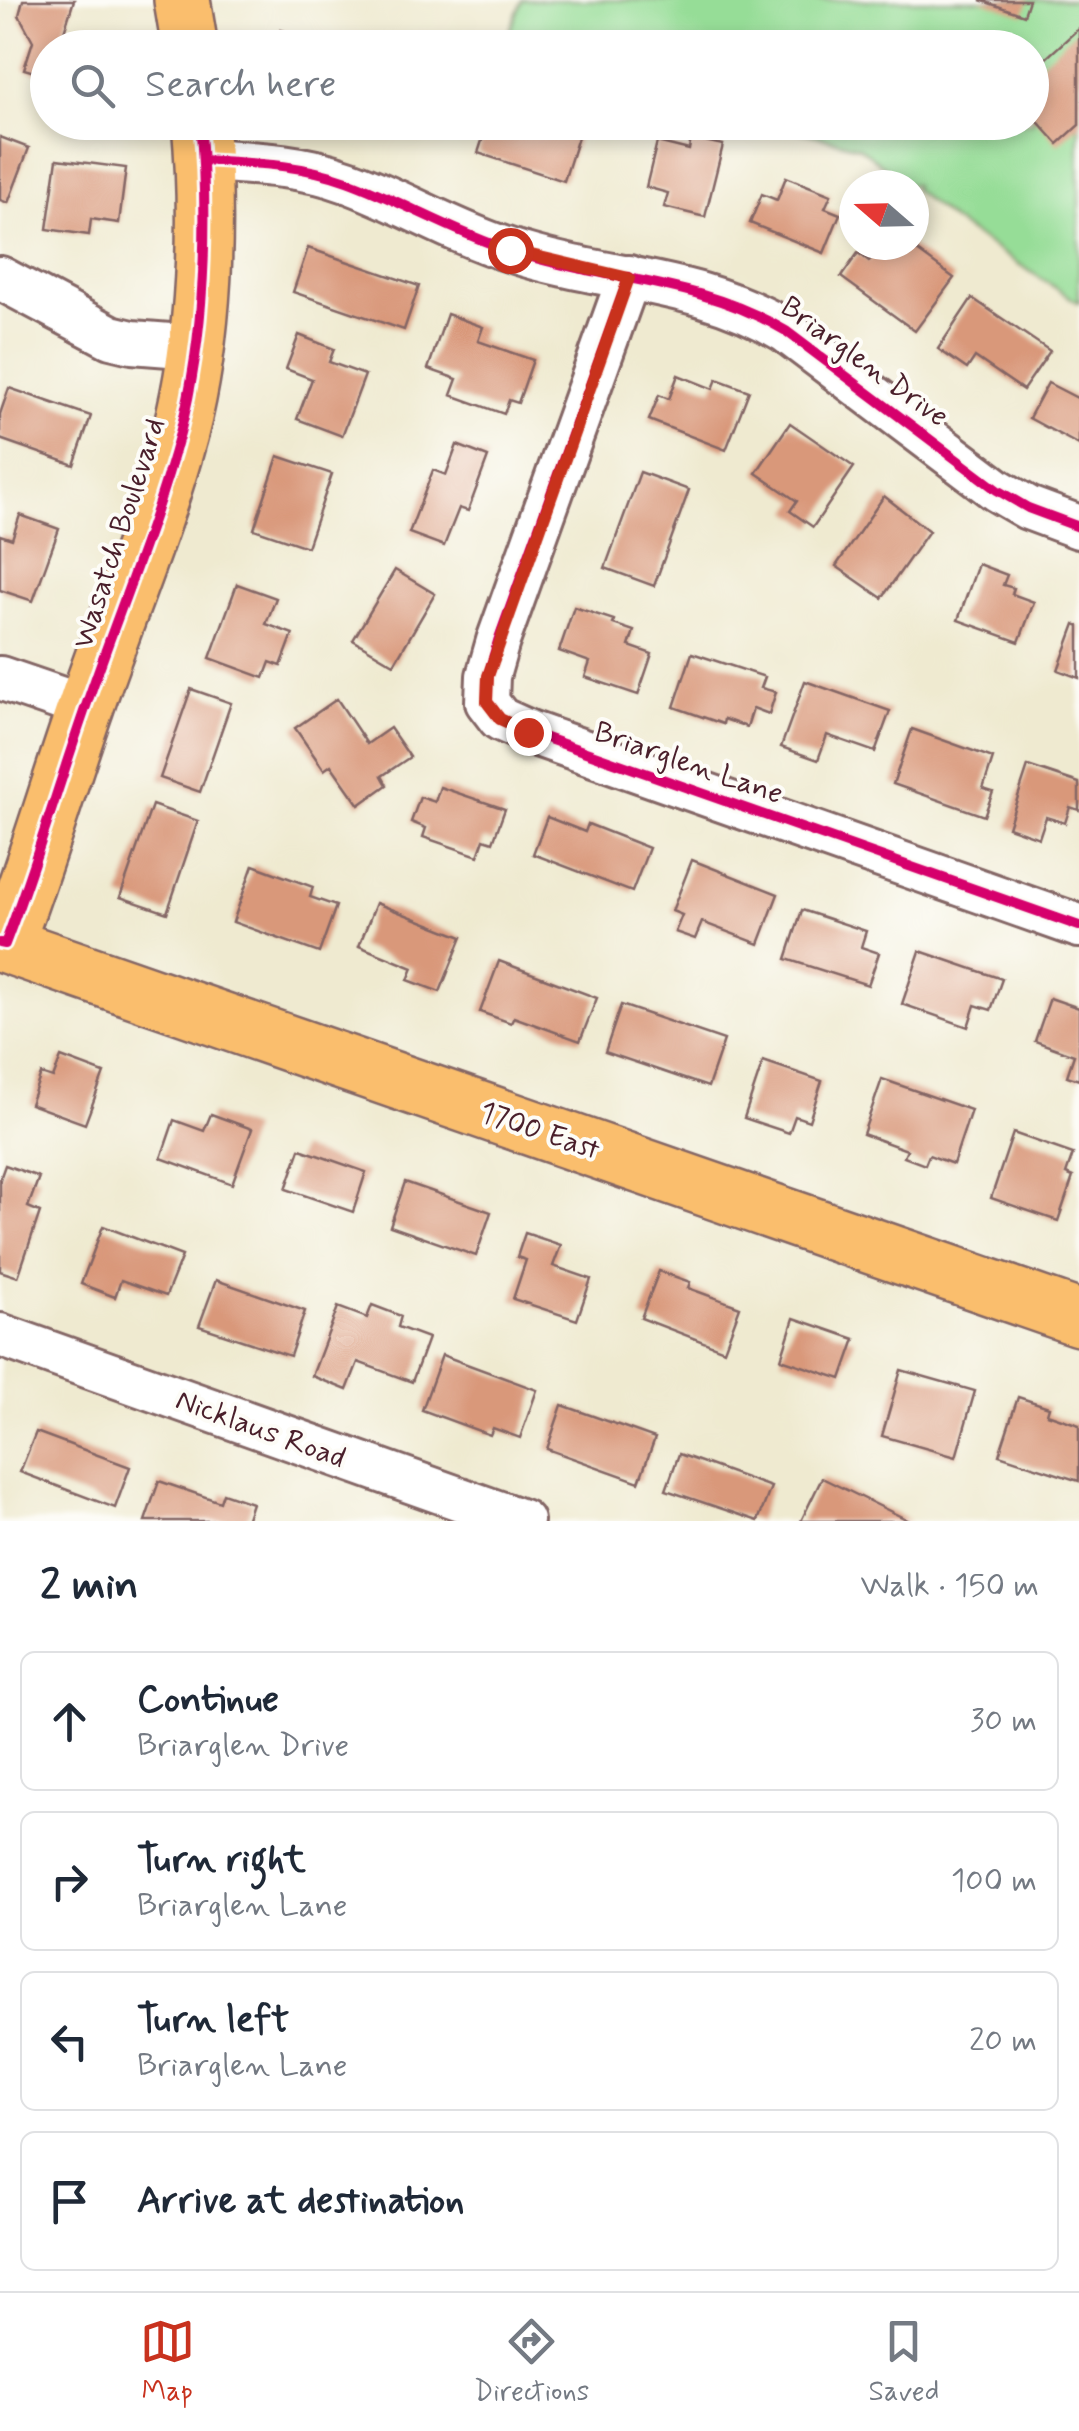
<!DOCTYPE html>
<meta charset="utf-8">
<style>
:root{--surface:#fff;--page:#f6f6f7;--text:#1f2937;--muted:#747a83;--line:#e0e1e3;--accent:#c8321e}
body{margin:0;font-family:Mynerve,sans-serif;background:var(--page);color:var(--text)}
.compass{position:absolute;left:839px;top:170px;width:90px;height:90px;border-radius:50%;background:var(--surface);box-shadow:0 5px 15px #0003;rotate:290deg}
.stop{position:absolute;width:30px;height:30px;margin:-22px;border:8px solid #c8321e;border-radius:50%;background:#fff}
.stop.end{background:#c8321e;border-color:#fff;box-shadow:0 2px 10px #0008}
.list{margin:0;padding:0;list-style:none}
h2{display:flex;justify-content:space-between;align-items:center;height:130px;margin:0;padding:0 40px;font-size:42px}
h2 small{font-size:32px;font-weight:400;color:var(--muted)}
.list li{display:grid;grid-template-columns:65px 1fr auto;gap:30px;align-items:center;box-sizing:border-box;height:140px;margin:0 20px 20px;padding:0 20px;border:2px solid var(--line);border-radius:15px}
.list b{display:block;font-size:38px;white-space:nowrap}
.list p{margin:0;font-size:32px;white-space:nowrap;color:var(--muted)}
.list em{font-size:32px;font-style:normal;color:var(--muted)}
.icon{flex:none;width:55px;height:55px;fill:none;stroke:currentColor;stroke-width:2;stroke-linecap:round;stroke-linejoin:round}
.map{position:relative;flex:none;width:1079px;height:1521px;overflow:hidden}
.search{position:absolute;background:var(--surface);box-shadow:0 5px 15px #0003;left:30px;right:30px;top:30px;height:110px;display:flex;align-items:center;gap:25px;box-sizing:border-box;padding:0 35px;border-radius:55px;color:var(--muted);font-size:38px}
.sheet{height:770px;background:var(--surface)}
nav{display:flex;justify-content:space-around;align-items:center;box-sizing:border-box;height:140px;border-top:2px solid var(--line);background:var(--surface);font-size:28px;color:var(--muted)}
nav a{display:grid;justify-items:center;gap:5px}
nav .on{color:var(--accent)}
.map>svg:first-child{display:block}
.green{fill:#96dd97;stroke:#707e61;stroke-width:2.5}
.building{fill:#d9987a}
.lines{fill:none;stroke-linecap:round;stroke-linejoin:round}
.minor-casing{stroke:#846665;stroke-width:48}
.major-casing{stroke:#846665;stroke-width:60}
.minor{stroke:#fff;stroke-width:42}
.major{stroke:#fabe6d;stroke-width:55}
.cycleway-casing{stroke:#fdfcf7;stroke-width:16}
.cycleway{stroke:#d6006c;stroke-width:10}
.route{stroke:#c8321e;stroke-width:12}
.labels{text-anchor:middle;stroke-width:8;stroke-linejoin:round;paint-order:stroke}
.street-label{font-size:30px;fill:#4a1f2b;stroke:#fdfcf7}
</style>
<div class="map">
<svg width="1079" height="1521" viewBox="0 0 1079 1521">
<rect width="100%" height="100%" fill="#fdfcf7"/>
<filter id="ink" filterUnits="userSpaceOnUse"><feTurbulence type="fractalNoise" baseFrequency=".01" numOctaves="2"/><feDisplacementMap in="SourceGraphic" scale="20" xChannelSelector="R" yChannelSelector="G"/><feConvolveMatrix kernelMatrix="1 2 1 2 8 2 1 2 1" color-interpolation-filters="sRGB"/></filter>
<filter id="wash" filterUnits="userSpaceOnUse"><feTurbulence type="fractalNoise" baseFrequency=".0048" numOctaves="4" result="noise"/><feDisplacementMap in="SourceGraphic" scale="40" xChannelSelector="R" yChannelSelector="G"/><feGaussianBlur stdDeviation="2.25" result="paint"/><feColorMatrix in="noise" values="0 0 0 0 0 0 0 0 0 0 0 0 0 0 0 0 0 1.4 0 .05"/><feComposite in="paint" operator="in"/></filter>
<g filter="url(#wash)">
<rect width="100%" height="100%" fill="#efead0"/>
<polygon class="green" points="522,0 1079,0 1079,303 954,222 914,190 914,185 908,185 859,147 768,123 1032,122 1032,48 503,48"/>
<g id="blocks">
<g class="building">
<polygon points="23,0 74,0 61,41 78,48 48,48 48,76 24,69 33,41 19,15"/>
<polygon points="980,0 1029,0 1024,15"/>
<polygon points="1079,28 1079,125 1058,144 1032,115 1032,71"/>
<polygon points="281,30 334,47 334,48 275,48"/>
<polygon points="922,38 922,48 852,48 852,39"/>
<polygon points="488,122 512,125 513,122 555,122 580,131 564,181 478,153"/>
<polygon points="0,137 29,148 8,203 0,200"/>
<polygon points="691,138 723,145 705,217 664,207 668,193 646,187 657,142 689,150"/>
<polygon points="57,159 126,168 119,223 91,219 89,235 47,229"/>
<polygon points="786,177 831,195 825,208 840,214 824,253 750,223 762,194 777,200"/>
<polygon points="881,245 909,245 954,278 915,331 841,277 858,253 869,261"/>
<polygon points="308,248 419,286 404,330 293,292"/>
<polygon points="972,298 1050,351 1023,390 975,357 967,369 938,349"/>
<polygon points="447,314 483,327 478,341 533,360 518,403 509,400 504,414 451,395 457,379 428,369"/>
<polygon points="299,335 334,349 329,362 365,375 342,436 297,419 312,379 286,369"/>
<polygon points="678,375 713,389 717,379 749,391 726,450 649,420 659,395 669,399"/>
<polygon points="1048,383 1079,399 1079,445 1029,418"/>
<polygon points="9,388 91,416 74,465 0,439 0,414"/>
<polygon points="790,423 854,467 813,527 790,511 797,501 756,473"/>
<polygon points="457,445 488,457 468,511 459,508 444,546 409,533 433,470 446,475"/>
<polygon points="278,456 332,474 307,547 254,529"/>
<polygon points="640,472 689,490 654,586 605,568"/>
<polygon points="884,496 929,531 882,598 836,566"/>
<polygon points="20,515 59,529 33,601 0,590 0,535 12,539"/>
<polygon points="978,564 1007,575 1003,585 1014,588 1012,594 1034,602 1019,642 958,620"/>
<polygon points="395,570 435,594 394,664 353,640"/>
<polygon points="237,584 276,598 266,624 293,634 281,666 270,662 264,678 210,658"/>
<polygon points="574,607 614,620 613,624 634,631 629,646 652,654 638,695 585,677 590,662 559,651"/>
<polygon points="1075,624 1079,626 1079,678 1058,670"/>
<polygon points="692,653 765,677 761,688 776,692 769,714 753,708 747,727 724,719 723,724 674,707"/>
<polygon points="805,681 890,711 875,752 827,735 818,760 781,747"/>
<polygon points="191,689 231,703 200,792 160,778"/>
<polygon points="337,699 367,744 390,728 410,757 382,776 387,785 359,805 331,765 324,770 295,728"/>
<polygon points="912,729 993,758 983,789 993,792 984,816 893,784"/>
<polygon points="1028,766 1079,783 1079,810 1070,807 1065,823 1046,817 1039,838 1008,827"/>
<polygon points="440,787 505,809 493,842 484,839 478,856 423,837 426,828 411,822 420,797 435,802"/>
<polygon points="152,805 198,821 167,913 120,897"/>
<polygon points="547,817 585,832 588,824 649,848 632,892 533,854"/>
<polygon points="692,860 778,894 759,944 702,922 695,939 675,932 682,915 672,911"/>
<polygon points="253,865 313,887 310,897 336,906 319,953 233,922"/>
<polygon points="376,903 462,937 440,992 408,980 413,968 359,946"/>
<polygon points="802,910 866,931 861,947 879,953 868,985 786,959"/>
<polygon points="920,951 1002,979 991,1010 975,1005 968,1027 902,1004"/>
<polygon points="499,961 597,998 580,1041 514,1017 511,1023 480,1012"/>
<polygon points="1050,998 1079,1008 1079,1080 1067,1076 1074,1055 1035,1041"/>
<polygon points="621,1005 724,1040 708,1087 605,1052"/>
<polygon points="61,1057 104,1073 85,1124 30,1104 41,1074 53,1078"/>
<polygon points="763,1061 822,1081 809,1121 795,1116 789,1133 744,1118"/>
<polygon points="882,1079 971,1110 953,1164 929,1155 925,1165 904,1157 907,1150 863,1134"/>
<polygon points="211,1114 252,1129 232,1184 161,1158 174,1120 204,1131"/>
<polygon points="1013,1133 1073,1154 1066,1174 1073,1177 1058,1221 991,1198"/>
<polygon points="300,1149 366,1172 353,1212 286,1189"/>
<polygon points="5,1165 39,1177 28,1207 40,1212 18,1277 0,1271 0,1179"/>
<polygon points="405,1182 491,1212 476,1256 390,1226"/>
<polygon points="103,1226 182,1256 166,1296 121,1280 115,1297 81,1284"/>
<polygon points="525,1233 561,1245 553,1266 591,1279 577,1320 513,1299 526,1260 517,1257"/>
<polygon points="659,1271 690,1282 688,1288 740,1307 724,1350 641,1318"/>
<polygon points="216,1280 305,1311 290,1356 199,1326"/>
<polygon points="372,1305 401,1316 398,1327 428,1338 412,1382 358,1362 347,1390 312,1376 338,1307 367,1318"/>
<polygon points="794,1318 855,1339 841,1379 781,1359"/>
<polygon points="442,1355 537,1390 520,1438 493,1428 490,1435 422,1410"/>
<polygon points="901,1370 975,1391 956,1457 882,1436"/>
<polygon points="1018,1397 1049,1407 1047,1414 1079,1425 1079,1481 999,1455"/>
<polygon points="562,1405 655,1438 639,1482 547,1449"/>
<polygon points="36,1432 130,1467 115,1508 20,1472"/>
<polygon points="679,1454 771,1487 758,1521 666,1490"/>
<polygon points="822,1478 910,1521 801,1521"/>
<polygon points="159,1481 220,1502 223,1493 252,1503 246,1521 145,1521"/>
</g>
</g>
</g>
<g filter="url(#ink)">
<use href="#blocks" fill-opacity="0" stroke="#846665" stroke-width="2.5"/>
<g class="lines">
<g class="minor-casing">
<g id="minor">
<path d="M203 160C252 163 301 164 347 181 402 201 453 232 509 250 605 282 696 277 786 331L997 490 1028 508 1079 527"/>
<polyline points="629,277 498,641 488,676 487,702 500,719 529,732 1079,926"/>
<polyline points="0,278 111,337 132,342 195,347"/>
<polyline points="0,678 85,707"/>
<polyline points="0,1335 522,1521"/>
</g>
</g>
<g class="major-casing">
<g id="major">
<polyline points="182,0 190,48"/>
<polyline points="0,943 1079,1318"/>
<path d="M5 944C35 866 58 786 86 706 117 615 155 526 180 433 205 337 209 221 200 122"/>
</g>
</g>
<use href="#minor" class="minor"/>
<use href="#major" class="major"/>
<g class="cycleway-casing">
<g id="cycleway">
<path d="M203 160C252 163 301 164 347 181 402 201 453 232 509 250 605 282 696 277 786 331L997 490 1028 508 1079 527"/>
<polyline points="629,277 498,641 488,676 487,702 500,719 529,732 1079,926"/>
<path d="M0 943 5 944C35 866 58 786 86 706 117 615 155 526 180 433 205 337 209 221 200 122"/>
</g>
</g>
<use href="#cycleway" class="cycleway"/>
</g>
</g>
<g class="lines" filter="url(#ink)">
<polyline class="route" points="510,250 629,278 488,676 487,702 500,719 528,732"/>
</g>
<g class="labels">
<g class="street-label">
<text transform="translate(865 361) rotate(36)" y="10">Briarglen Drive</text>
<text transform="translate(118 533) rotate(-72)" y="10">Wasatch Boulevard</text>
<text transform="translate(689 762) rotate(19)" y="10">Briarglen Lane</text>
<text transform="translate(540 1130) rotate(19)" y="10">1700 East</text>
<text transform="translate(261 1428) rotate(20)" y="10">Nicklaus Road</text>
</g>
</g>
</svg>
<svg class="compass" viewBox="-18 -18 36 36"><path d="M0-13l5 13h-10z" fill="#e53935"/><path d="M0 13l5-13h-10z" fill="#747a83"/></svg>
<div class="stop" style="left:510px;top:250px"></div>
<div class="stop end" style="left:528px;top:732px"></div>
<div class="search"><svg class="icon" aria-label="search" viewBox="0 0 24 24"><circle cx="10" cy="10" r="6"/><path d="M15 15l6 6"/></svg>Search here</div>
</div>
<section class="sheet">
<h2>2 min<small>Walk · 150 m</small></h2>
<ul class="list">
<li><svg class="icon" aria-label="ahead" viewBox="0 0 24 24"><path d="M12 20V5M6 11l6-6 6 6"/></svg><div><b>Continue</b><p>Briarglen Drive</p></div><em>30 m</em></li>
<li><svg class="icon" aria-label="right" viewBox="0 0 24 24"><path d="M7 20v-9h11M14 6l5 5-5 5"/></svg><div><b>Turn right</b><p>Briarglen Lane</p></div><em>100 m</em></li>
<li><svg class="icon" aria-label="left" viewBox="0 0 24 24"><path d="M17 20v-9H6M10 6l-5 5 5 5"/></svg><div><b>Turn left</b><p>Briarglen Lane</p></div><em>20 m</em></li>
<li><svg class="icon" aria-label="arrive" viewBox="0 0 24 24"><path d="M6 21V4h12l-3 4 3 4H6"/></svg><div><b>Arrive at destination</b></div></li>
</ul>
</section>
<nav>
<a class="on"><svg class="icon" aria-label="map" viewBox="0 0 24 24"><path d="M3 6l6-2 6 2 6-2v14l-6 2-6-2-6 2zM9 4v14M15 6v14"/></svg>Map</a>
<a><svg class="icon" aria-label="directions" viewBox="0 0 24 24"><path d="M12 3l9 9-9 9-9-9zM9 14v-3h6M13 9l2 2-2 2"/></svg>Directions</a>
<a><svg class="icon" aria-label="saved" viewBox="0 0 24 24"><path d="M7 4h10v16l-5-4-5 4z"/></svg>Saved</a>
</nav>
